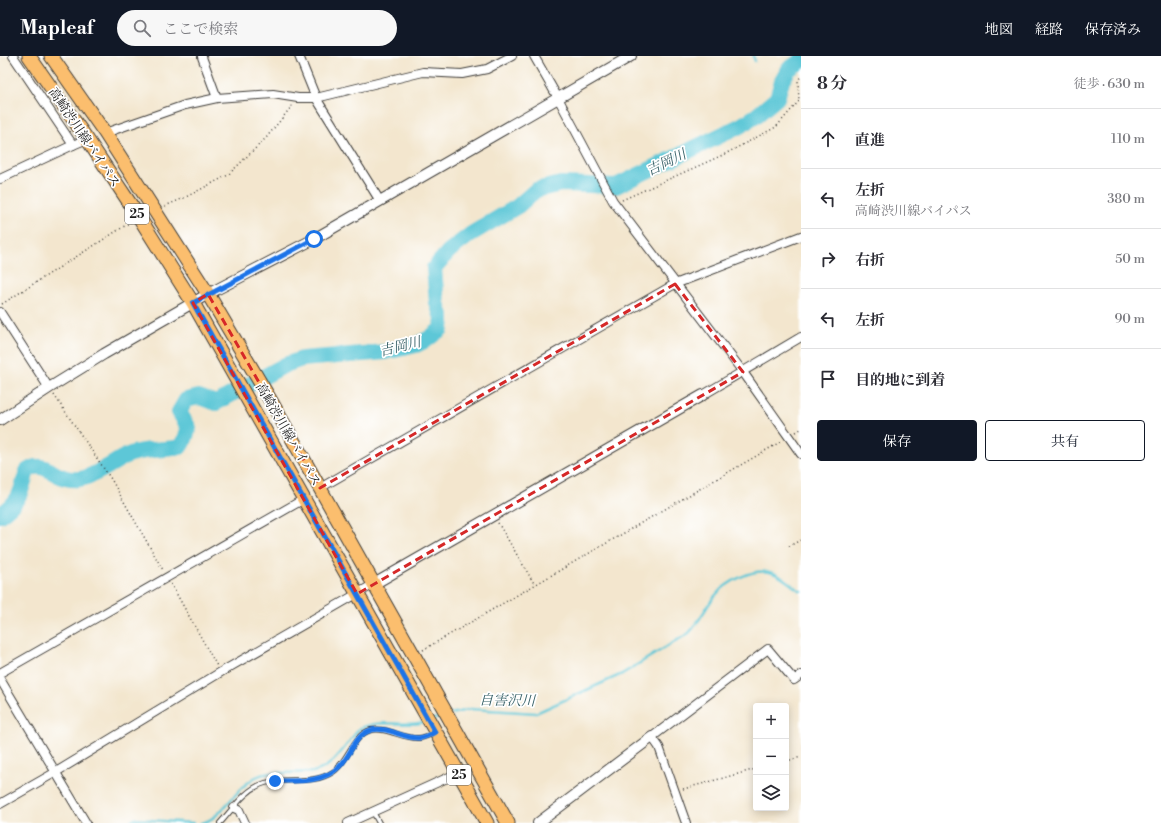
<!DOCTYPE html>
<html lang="ja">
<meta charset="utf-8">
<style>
:root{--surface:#fff;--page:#f7f7f7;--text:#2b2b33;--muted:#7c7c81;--line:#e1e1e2;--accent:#111827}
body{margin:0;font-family:"Libre Bodoni","Noto Serif JP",serif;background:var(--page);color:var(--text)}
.controls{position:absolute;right:12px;bottom:12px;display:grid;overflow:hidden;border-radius:4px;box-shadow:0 2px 10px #0003}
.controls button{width:36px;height:36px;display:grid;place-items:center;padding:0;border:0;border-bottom:1px solid var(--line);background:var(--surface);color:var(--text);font:20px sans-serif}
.stop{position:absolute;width:12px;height:12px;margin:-9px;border:3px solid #1a73e8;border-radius:50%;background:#fff}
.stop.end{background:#1a73e8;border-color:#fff;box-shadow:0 1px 4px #0008}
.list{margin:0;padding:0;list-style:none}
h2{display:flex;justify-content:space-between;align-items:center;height:52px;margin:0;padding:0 16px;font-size:17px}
h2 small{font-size:13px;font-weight:400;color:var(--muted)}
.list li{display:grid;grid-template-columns:26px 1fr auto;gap:12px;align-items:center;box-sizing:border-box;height:60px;padding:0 16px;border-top:1px solid var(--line)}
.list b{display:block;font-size:15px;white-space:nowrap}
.list p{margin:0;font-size:13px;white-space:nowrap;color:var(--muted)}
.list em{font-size:13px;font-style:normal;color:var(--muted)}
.actions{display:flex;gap:8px;padding:12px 16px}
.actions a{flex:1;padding:9px 0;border:1px solid var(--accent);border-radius:4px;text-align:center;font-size:14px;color:var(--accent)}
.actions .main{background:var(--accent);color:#fff}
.icon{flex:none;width:22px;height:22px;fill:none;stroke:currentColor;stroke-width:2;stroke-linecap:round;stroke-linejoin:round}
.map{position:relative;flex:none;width:801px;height:767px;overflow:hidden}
header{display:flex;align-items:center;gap:24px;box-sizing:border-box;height:56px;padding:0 20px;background:var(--accent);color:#fff}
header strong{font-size:19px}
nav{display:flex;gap:22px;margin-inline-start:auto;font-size:14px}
.search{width:280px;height:36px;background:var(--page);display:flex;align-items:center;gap:10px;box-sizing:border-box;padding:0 14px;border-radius:22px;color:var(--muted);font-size:15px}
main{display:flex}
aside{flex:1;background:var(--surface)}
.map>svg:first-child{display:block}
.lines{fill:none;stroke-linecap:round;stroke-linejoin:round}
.stream{stroke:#5dc7d7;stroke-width:2.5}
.river{stroke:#5dc7d7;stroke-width:16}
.service-casing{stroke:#3c3a37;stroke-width:6}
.minor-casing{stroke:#3c3a37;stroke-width:10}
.tertiary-casing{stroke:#3c3a37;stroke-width:12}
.primary-casing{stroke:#3c3a37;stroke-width:15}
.path{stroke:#3c3a37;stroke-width:1.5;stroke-dasharray:1 3;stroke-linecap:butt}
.service{stroke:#fff;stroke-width:4}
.minor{stroke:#fff;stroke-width:8}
.tertiary{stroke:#fff;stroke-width:10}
.primary{stroke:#fbbe6e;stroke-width:13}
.route{stroke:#1a73e8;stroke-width:5}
.marked{fill:none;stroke:#d62828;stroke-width:3;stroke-dasharray:8 5;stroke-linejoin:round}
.labels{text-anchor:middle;stroke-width:3.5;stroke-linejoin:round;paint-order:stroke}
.shield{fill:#fff;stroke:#606060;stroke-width:1}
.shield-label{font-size:12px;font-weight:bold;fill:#1c1c1c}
.street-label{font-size:13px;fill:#1c1c1c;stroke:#fff}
.water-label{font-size:14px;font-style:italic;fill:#366067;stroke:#fff}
</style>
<header>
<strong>Mapleaf</strong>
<div class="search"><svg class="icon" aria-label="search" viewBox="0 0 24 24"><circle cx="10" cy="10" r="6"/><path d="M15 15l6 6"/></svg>ここで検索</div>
<nav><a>地図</a><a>経路</a><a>保存済み</a></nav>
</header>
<main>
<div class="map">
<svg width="801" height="767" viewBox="0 0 801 767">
<rect width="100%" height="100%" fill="#fff"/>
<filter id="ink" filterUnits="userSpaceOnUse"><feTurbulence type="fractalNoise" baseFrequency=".025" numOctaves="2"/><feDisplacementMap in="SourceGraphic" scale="8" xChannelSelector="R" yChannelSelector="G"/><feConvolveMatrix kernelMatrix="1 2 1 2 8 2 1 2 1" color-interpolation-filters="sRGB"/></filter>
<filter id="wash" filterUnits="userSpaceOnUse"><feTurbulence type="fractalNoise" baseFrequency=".012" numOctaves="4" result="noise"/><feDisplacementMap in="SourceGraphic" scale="16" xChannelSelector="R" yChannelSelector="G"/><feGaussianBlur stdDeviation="0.9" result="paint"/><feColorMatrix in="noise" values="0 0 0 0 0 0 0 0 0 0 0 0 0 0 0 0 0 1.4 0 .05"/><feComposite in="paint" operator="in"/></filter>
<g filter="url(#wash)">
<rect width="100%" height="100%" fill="#f3e6ce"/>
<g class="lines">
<g class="stream">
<polyline points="753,0 755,5"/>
<path d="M451 658 471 653 536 657 622 618 689 577C699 566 705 553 714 541 726 526 753 511 773 517 784 521 791 530 801 535"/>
<polyline points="434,663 444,660"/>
<polyline points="127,767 135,763 193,767"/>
<path d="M201 767C221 764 236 731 256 721 265 716 276 717 286 717 295 716 305 717 313 716 335 711 346 688 359 673 382 661 403 672 425 666"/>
</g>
<path class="river" d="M0 459C21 444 20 438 27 415 30 413 33 411 36 411 44 409 51 416 58 419 64 422 72 424 79 423 92 422 114 406 126 400 142 392 162 395 180 391L185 383 189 372 179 356 186 344 199 341 216 347 285 309 302 303 386 296 416 289 428 283 441 273 442 262 437 247 434 212 449 195 471 178 518 150 536 134 561 128 616 130 740 70 756 60 777 42 782 25 789 13 801 5"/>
</g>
</g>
<g filter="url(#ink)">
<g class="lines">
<g class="service-casing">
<g id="service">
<polyline points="373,756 379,767"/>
<path d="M220 767C233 753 245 733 265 727 288 720 311 730 333 716 348 706 353 678 371 674 388 671 402 683 419 682 424 682 429 679 433 677"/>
</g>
</g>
<g class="minor-casing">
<g id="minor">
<polyline points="13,0 73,89 87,83"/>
<polyline points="299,0 316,42 380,145"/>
<polyline points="534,0 558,42 613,145 743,316 801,398"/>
<polyline points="202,1 217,42"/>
<polyline points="105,77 185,49 217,42 273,38 298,42 316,42 423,16 462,18 487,13 512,0"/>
<polyline points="0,123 73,89"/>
<polyline points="0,256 49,332"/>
<polyline points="703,339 801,281"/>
<polyline points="320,432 675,228 801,180"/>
<polyline points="0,617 304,443"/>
<polyline points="0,623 86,767"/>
<polyline points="0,748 56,716 221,616 374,528"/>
<polyline points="234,752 239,754 245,767"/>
<polyline points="348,767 458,717"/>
<polyline points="686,767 659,691 652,681 768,593 794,624 801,619"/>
</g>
</g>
<g class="tertiary-casing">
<g id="tertiary">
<polyline points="0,364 49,332 104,298 208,238 314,183 631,0"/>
<polyline points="374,528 703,339"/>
<polyline points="538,767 652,681"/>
</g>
</g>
<g class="primary-casing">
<g id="primary">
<polyline points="29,0 87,83 139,161 193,247 487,767"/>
<polyline points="51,0 105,77 208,238 271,345 508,767"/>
</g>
</g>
<g class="path">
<polyline points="622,144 725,98 776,71 799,45 798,26 801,19"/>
<polyline points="165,150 184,142 228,119 266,82 292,50"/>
<polyline points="2,248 131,166"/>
<polyline points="54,339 111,423 163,514"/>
<polyline points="796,376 801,373"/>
<polyline points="498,467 535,529"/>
<polyline points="789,490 801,484"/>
<polyline points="171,528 217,610"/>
<polyline points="423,594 782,385"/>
<polyline points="786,705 801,701"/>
<polyline points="683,733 756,713"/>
</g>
<use href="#service" class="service"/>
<use href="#minor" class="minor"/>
<use href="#tertiary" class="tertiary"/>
<use href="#primary" class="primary"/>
</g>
</g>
<g class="lines" filter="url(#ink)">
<path class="route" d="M275 725C297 725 323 727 339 711 351 700 354 679 371 674 387 670 402 682 418 682 424 682 430 679 435 676L193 247 314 183"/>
</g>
<path class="marked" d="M675 228 743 316 357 538 193 247 208 238 320 432Z"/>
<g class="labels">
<g class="shield">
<rect x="125" y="148" width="24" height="20" rx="3"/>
<rect x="447" y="709" width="24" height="20" rx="3"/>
</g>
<g class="shield-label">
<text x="137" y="162">25</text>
<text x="459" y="723">25</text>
</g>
<g class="street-label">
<text transform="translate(85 81) rotate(56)" y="5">高崎渋川線バイパス</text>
<text transform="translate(289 378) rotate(60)" y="5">高崎渋川線バイパス</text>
</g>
<g class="water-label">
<text transform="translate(666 106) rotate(-26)" y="5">吉岡川</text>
<text transform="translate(400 290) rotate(-14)" y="5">吉岡川</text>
<text transform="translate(507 644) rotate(1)" y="5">自害沢川</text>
</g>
</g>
</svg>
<div class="controls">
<button>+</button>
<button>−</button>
<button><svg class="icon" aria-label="layers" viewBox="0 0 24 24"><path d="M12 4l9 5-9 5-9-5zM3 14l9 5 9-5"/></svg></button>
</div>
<div class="stop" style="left:314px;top:183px"></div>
<div class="stop end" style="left:275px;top:725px"></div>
</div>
<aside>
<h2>8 分<small>徒歩 · 630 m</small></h2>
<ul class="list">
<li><svg class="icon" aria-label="ahead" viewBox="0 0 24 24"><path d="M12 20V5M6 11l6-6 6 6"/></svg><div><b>直進</b></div><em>110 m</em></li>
<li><svg class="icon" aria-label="left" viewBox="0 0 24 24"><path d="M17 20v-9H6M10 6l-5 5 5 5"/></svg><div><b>左折</b><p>高崎渋川線バイパス</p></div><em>380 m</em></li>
<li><svg class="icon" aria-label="right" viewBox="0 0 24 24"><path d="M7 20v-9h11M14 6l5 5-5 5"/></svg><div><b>右折</b></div><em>50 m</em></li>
<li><svg class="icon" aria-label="left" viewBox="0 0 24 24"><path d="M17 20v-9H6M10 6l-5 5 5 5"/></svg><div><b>左折</b></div><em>90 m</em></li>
<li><svg class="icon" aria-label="arrive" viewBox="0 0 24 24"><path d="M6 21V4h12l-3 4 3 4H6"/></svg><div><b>目的地に到着</b></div></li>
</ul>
<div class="actions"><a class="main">保存</a><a>共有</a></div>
</aside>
</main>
